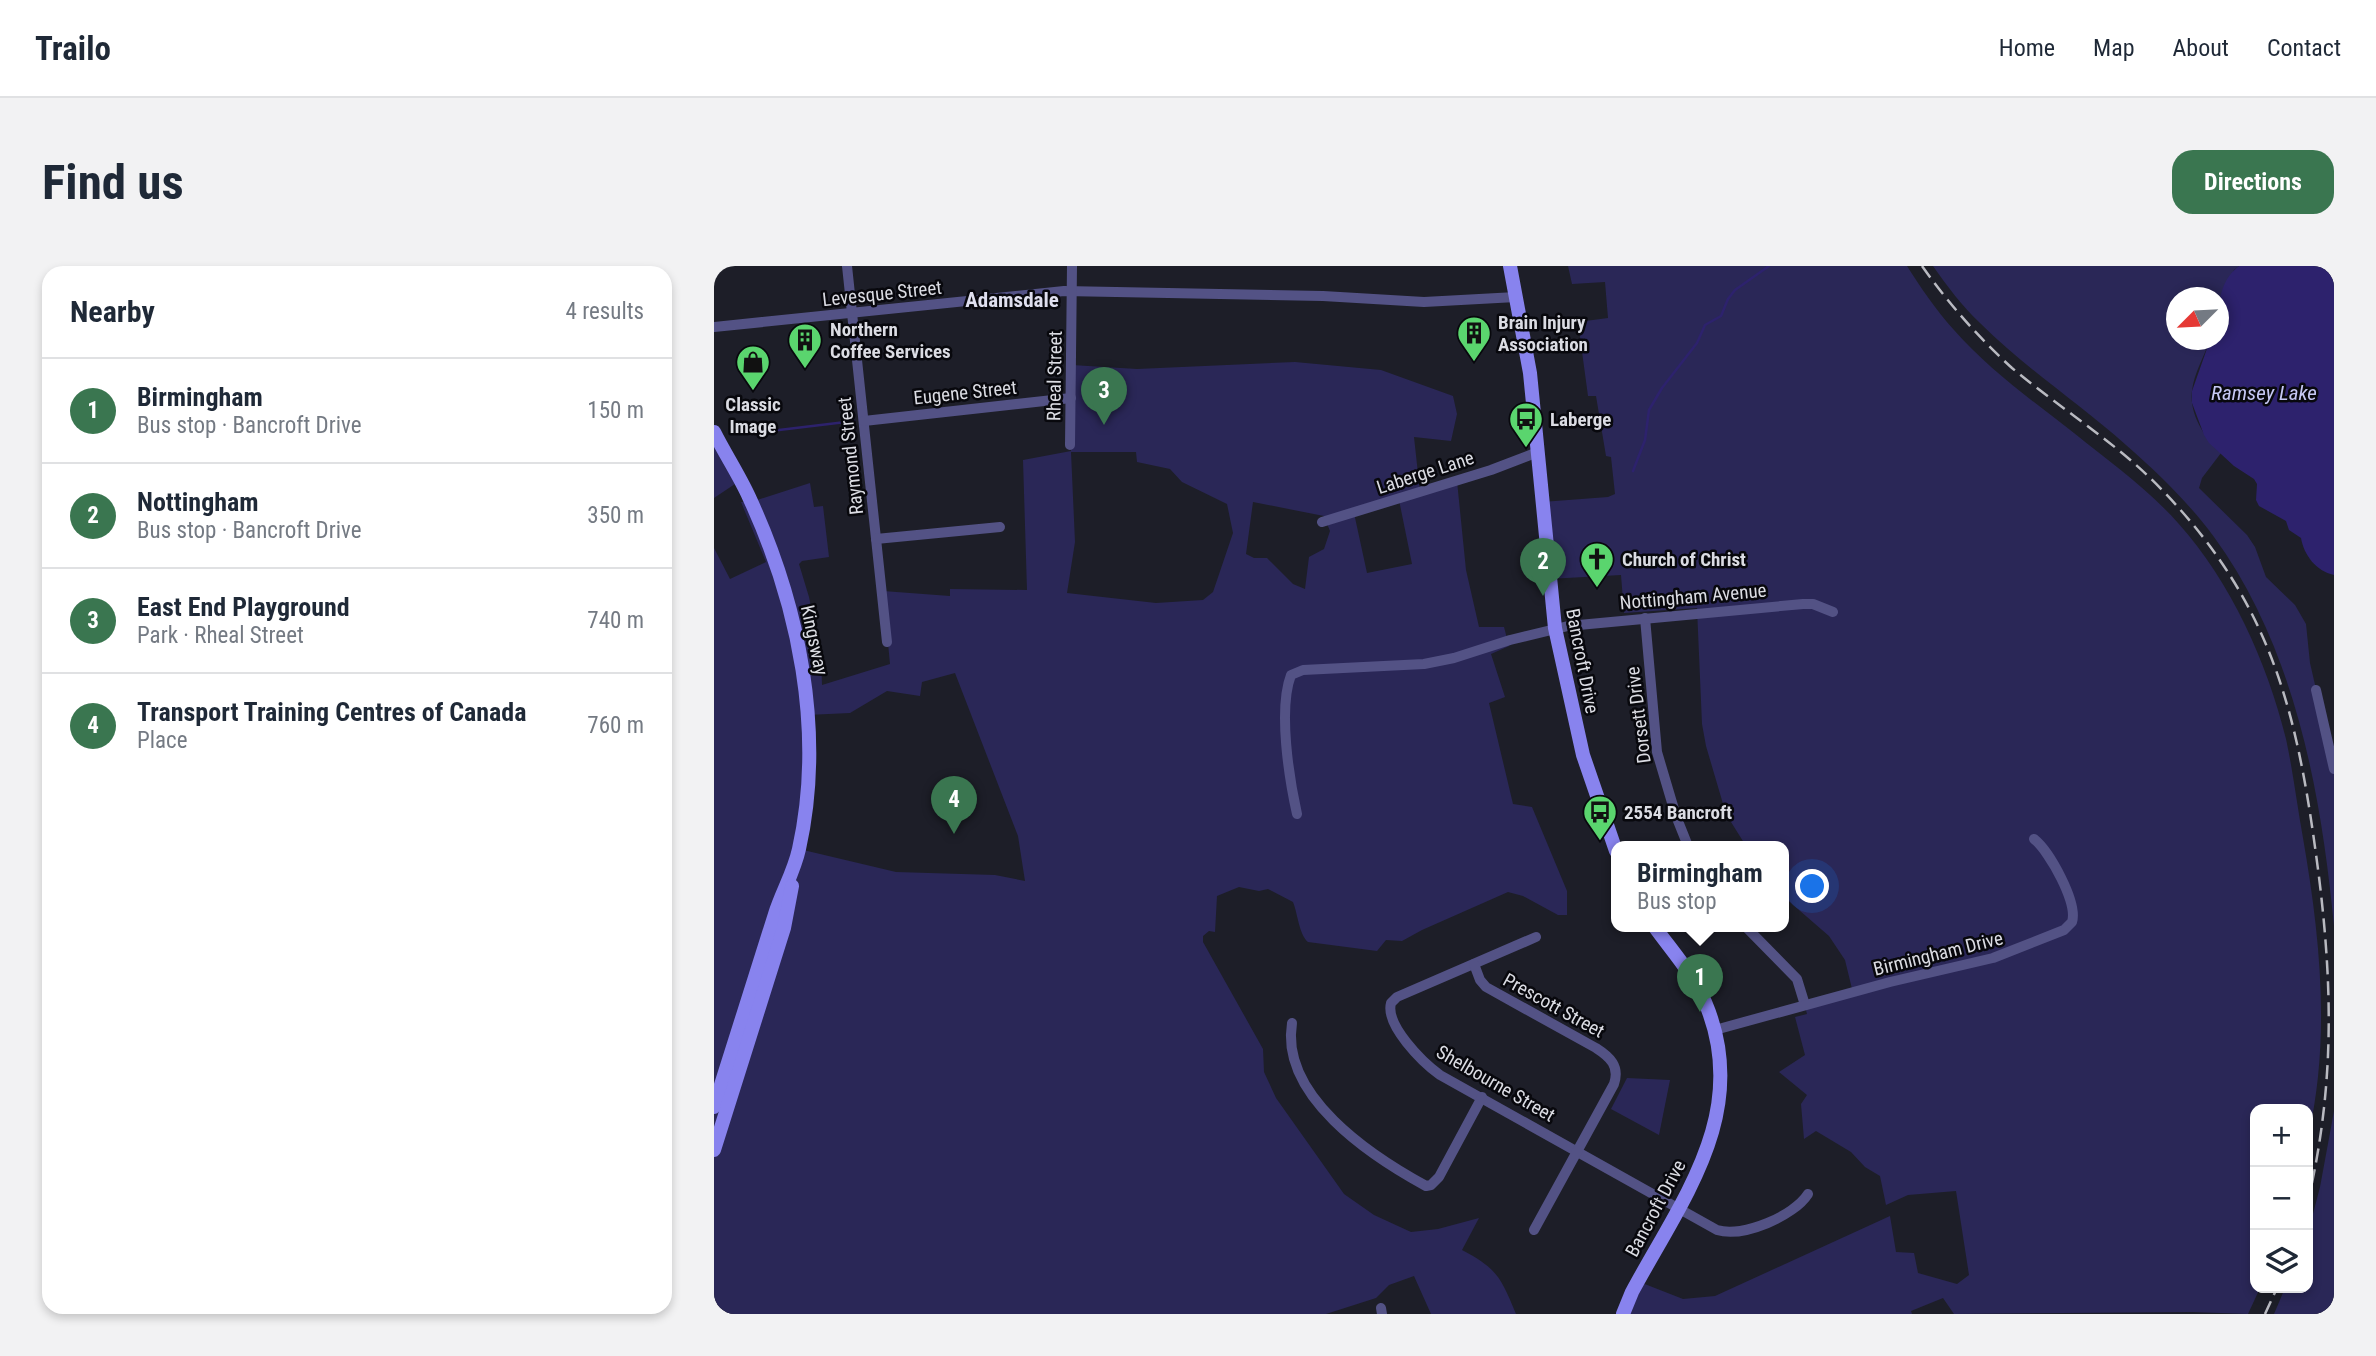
<!DOCTYPE html>
<meta charset="utf-8">
<style>
:root{--surface:#fff;--page:#f2f2f3;--text:#1f2937;--muted:#747a83;--line:#e0e1e3;--accent:#3a7650}
body{margin:0;font-family:"Roboto Condensed",sans-serif;background:var(--page);color:var(--text)}
.controls{position:absolute;right:21px;bottom:21px;display:grid;overflow:hidden;border-radius:14px;box-shadow:0 4px 10px #0003}
.controls button{width:63px;height:63px;display:grid;place-items:center;padding:0;border:0;border-bottom:2px solid var(--line);background:var(--surface);color:var(--text);font:35px sans-serif}
.compass{position:absolute;left:1452px;top:21px;width:63px;height:63px;border-radius:50%;background:var(--surface);box-shadow:0 4px 10px #0003;rotate:246deg}
.you{position:absolute;left:1099px;top:621px;width:24px;height:24px;margin:-18px;border:5px solid #fff;border-radius:50%;background:#1a73e8;box-shadow:0 0 0 10px #1a73e833}
.badge{display:grid;place-items:center;width:46px;height:46px;border-radius:50%;background:var(--accent);color:#fff;font-size:23px;font-weight:700}
.pin{position:absolute;translate:-50% -58px;filter:drop-shadow(0 2px 4px #0008)}
.pin::after{content:'';position:absolute;top:37px;width:24px;height:21px;background:inherit;clip-path:polygon(0 0,100% 0,50% 100%)}
.popup{position:absolute;left:897px;top:575px;width:178px;height:91px;box-sizing:border-box;display:grid;place-content:center;border-radius:14px;background:var(--surface);filter:drop-shadow(0 2px 5px #0005);font-size:23px;white-space:nowrap;color:var(--muted)}
.popup b{font-size:26px;color:var(--text)}
.popup::after{content:'';position:absolute;left:50%;top:100%;margin-left:-14px;border:14px solid transparent;border-top-color:var(--surface)}
.list{margin:0;padding:0;list-style:none}
h2{display:flex;justify-content:space-between;align-items:center;height:91px;margin:0;padding:0 28px;font-size:30px}
h2 small{font-size:23px;font-weight:400;color:var(--muted)}
.list li{display:grid;grid-template-columns:46px 1fr auto;gap:21px;align-items:center;box-sizing:border-box;height:105px;padding:0 28px;border-top:2px solid var(--line)}
.list b{display:block;font-size:26px;white-space:nowrap}
.list p{margin:0;font-size:23px;white-space:nowrap;color:var(--muted)}
.list em{font-size:23px;font-style:normal;color:var(--muted)}
.icon{flex:none;width:38px;height:38px;fill:none;stroke:currentColor;stroke-width:2;stroke-linecap:round;stroke-linejoin:round}
.map{position:relative;flex:none;width:1620px;height:1048px;overflow:hidden;border-radius:21px}
header{display:flex;align-items:center;gap:42px;box-sizing:border-box;height:98px;padding:0 35px;background:var(--surface);border-bottom:2px solid var(--line)}
header strong{font-size:33px}
nav{display:flex;gap:38px;margin-inline-start:auto;font-size:24px}
.intro{display:flex;align-items:center;justify-content:space-between;box-sizing:border-box;height:168px;padding:0 42px}
h1{margin:0;font-size:49px}
.button{padding:18px 32px;border-radius:21px;background:var(--accent);color:#fff;font-size:24px;font-weight:700}
main{display:flex;gap:42px;padding:0 42px}
aside{flex:1;background:var(--surface);border-radius:21px;box-shadow:0 4px 10px #0003}
.map>svg:first-child{display:block}
.green{fill:#2a2757;fill-rule:evenodd}
.water{fill:#2d226d}
.lines{fill:none;stroke-linecap:round;stroke-linejoin:round}
.stream{stroke:#2d226d;stroke-width:2.5}
.minor{stroke:#535285;stroke-width:10}
.major{stroke:#8883ee;stroke-width:14}
.rail{stroke:#b9bac1;stroke-width:2.5;stroke-dasharray:14 7;stroke-linecap:butt}
.labels{text-anchor:middle;stroke-width:5;stroke-linejoin:round;paint-order:stroke}
.street-label{font-size:19px;fill:#dbdce3;stroke:#08080d}
.poi-label{font-size:19px;font-weight:bold;fill:#dbdce3;stroke:#08080d;text-anchor:start}
.neighbourhood-label{font-size:21px;font-weight:bold;fill:#dfdfee;stroke:#08080d}
.water-label{font-size:21px;font-style:italic;fill:#c6c8f4;stroke:#08080d}
</style>
<header>
<strong>Trailo</strong>
<nav><a>Home</a><a>Map</a><a>About</a><a>Contact</a></nav>
</header>
<div class="intro"><h1>Find us</h1><a class="button">Directions</a></div>
<main>
<aside>
<h2>Nearby<small>4 results</small></h2>
<ul class="list">
<li><span class="badge">1</span><div><b>Birmingham</b><p>Bus stop · Bancroft Drive</p></div><em>150 m</em></li>
<li><span class="badge">2</span><div><b>Nottingham</b><p>Bus stop · Bancroft Drive</p></div><em>350 m</em></li>
<li><span class="badge">3</span><div><b>East End Playground</b><p>Park · Rheal Street</p></div><em>740 m</em></li>
<li><span class="badge">4</span><div><b>Transport Training Centres of Canada</b><p>Place</p></div><em>760 m</em></li>
</ul>
</aside>
<div class="map">
<svg width="1620" height="1048" viewBox="0 0 1620 1048">
<rect width="100%" height="100%" fill="#1d1e28"/>
<g class="green">
<path d="M854 0H1193C1207 22 1222 44 1240 64 1274 103 1319 135 1360 167 1396 196 1433 222 1464 257 1517 316 1553 396 1572 473 1579 505 1583 539 1589 572 1606 670 1617 772 1594 871V843H1541V1022H1546L1534 1048 1478 1046 1240 1048 1229 1032 1197 1045 1198 1048H909L923 1015 969 1033 1001 1030 1176 950 1182 986 1200 987 1204 1007 1243 1018 1255 1009 1242 925 1194 929 1172 939 1166 910 1151 901 1137 886 1102 865 1090 873 1087 838 1093 829 1065 806 1091 789 1081 751 1093 748 1091 740 1139 727 1131 694 1115 670 1070 631V580H1032L1012 548 992 480 988 458 983 342 910 347 907 309 834 313 828 236 894 231 901 228 897 191 892 190 882 130H874L864 56 894 52 891 16 858 18Z"/>
<path d="M1219 0H1525L1520 4 1505 35 1504 32H1462V74H1496C1490 91 1480 107 1478 125 1475 148 1491 173 1507 187L1488 212 1485 222 1533 269 1541 281 1552 311 1581 339 1592 358 1596 397 1620 501V660C1607 526 1581 382 1500 271 1475 237 1443 206 1412 179 1365 137 1311 102 1266 57 1248 40 1233 20 1219 0Z"/>
<path d="M581 96 667 104 739 130 743 148 737 175 700 171 706 226 743 215 752 304 765 361H790L795 380 777 388 791 431 775 437 799 538 818 541 853 625V649H844L809 630 794 626 708 664 688 675 672 674 663 685 594 676C585 668 584 649 579 636L554 623 545 625 525 621 503 630 501 666 495 665 489 670V676L549 783 550 806 562 832 630 928 660 949 697 966 724 963 765 952 748 984C784 1003 787 1012 802 1048H717L700 1010 675 1019 662 1032 612 1048H0V282L16 313 52 296 27 236H37L96 217 100 241 109 240 115 291 88 295 85 298 95 331 107 391 108 419 176 398 169 325 236 330V323L313 324 309 194 357 185 358 99 423 103ZM357 186H422L423 196 456 203 468 216 513 238 519 267 499 326 489 334 442 337 353 327 361 276ZM685 234 698 298 653 307 640 247ZM539 236 610 250 616 265 610 283 595 291 591 323 579 318 553 292H540L532 288ZM241 407 304 570 311 615 281 609 182 606 85 583 93 449 136 447 173 425 206 430 208 416Z"/>
<polygon points="0,170 21,218 0,232"/>
<polygon points="913,812 956,814 945,869 897,843"/>
<polygon points="1620,845 1620,1048 1560,1048 1571,1022 1594,1022 1594,967 1606,921"/>
</g>
<path class="water" d="M1525 0H1620V309C1602 305 1590 289 1587 272L1575 264 1572 255 1545 240 1542 234 1543 218 1540 213 1520 200 1495 177 1490 169 1478 137V125L1496 74H1504C1504 48 1502 17 1525 0Z"/>
<g class="lines">
<g class="stream">
<polyline points="19,167 65,164 140,155"/>
<polyline points="919,205 931,174 935,144 948,122 983,77 991,59 1007,50 1014,33 1021,24 1055,0"/>
</g>
<g class="minor">
<polyline points="133,0 173,376"/>
<polyline points="0,61 350,25 609,30 710,36 802,31"/>
<polyline points="150,155 357,132"/>
<polyline points="356,179 358,0"/>
<polyline points="608,256 777,204 824,186"/>
<polyline points="162,273 286,261"/>
<polyline points="931,352 943,486 962,550 974,580"/>
<polyline points="1602,424 1620,503"/>
<path d="M583 548C575 512 564 443 577 409L589 404 710 398 740 392 796 374 854 360 1089 338H1099L1119 346"/>
<polyline points="1031,660 1083,713 1091,739"/>
<path d="M822 671 683 731 677 737C671 759 708 796 726 809L1003 964C1029 972 1080 950 1094 928"/>
<path d="M760 698 766 714 772 721 882 782C896 791 906 800 900 818L820 964"/>
<path d="M578 757C566 830 657 890 712 920L717 919 725 911 768 831"/>
<path d="M1001 764 1176 716 1279 692 1350 664 1358 656C1364 637 1336 586 1320 573"/>
<polyline points="667,1042 668,1048"/>
</g>
<g class="major">
<polyline points="796,0 816,107 841,362 869,489 902,585"/>
<path d="M0 166C11 188 25 209 35 231 85 339 111 466 85 583 80 606 68 626 61 648 41 712 20 777 0 841"/>
<polyline points="0,884 70,662 78,620"/>
<path d="M909 1048 918 1026C968 933 1038 846 991 736 979 708 958 685 940 660"/>
</g>
<g class="rail">
<path d="M1208 0C1235 38 1264 71 1298 102 1348 144 1405 178 1450 226 1562 343 1585 456 1605 611 1619 725 1620 823 1594 935"/>
<polyline points="1551,1048 1563,1022"/>
</g>
</g>
<defs>
<g id="building-pin" transform="scale(1.75)"><path d="M0 17L-7.5 6A9.5 9.5 0 1 1 7.5 6Z" fill="#5ad56e" stroke="#08080d"/><path d="M-4-6H4V6H1V3H-1V6H-4ZM-2.5-4.3h1.7v1.8h-1.7ZM.8-4.3h1.7v1.8H.8ZM-2.5-1h1.7V.8h-1.7ZM.8-1h1.7V.8H.8Z" fill="#111"/></g>
<g id="shop-pin" transform="scale(1.75)"><path d="M0 17L-7.5 6A9.5 9.5 0 1 1 7.5 6Z" fill="#5ad56e" stroke="#08080d"/><path d="M-5-2.5h2.3a2.7 3.5 0 0 1 5.4 0H5L5.5 6h-11ZM-1.5-2.5h3a1.5 2.3 0 0 0-3 0Z" fill="#111"/></g>
<g id="bus-pin" transform="scale(1.75)"><path d="M0 17L-7.5 6A9.5 9.5 0 1 1 7.5 6Z" fill="#5ad56e" stroke="#08080d"/><path d="M-5-6H5V4H4V6H2V4H-2V6H-4V4H-5ZM-3.5-4V0h7V-4ZM-3.5 1.2v1.5H-2V1.2ZM2 1.2v1.5H3.5V1.2Z" fill="#111"/></g>
<g id="church-pin" transform="scale(1.75)"><path d="M0 17L-7.5 6A9.5 9.5 0 1 1 7.5 6Z" fill="#5ad56e" stroke="#08080d"/><path d="M-1.2-6h2.4v3.5h3.3v2.4h-3.3V6h-2.4V-.1h-3.3v-2.4h3.3Z" fill="#111"/></g>
</defs>
<g fill-rule="evenodd">
<use href="#building-pin" x="760" y="67"/>
<use href="#building-pin" x="91" y="74"/>
<use href="#shop-pin" x="39" y="96"/>
<use href="#bus-pin" x="812" y="153"/>
<use href="#church-pin" x="883" y="293"/>
<use href="#bus-pin" x="886" y="546"/>
</g>
<g class="labels">
<g class="street-label">
<text transform="translate(168 27) rotate(-6)" y="7">Levesque Street</text>
<text transform="translate(340 110) rotate(-89)" y="7">Rheal Street</text>
<text transform="translate(251 126) rotate(-6)" y="7">Eugene Street</text>
<text transform="translate(136 190) rotate(-96)" y="7">Raymond Street</text>
<text transform="translate(711 206) rotate(-18)" y="7">Laberge Lane</text>
<text transform="translate(979 330) rotate(-5)" y="7">Nottingham Avenue</text>
<text transform="translate(101 374) rotate(78)" y="7">Kingsway</text>
<text transform="translate(869 395) rotate(79)" y="7">Bancroft Drive</text>
<text transform="translate(924 449) rotate(-97)" y="7">Dorsett Drive</text>
<text transform="translate(1224 687) rotate(-14)" y="7">Birmingham Drive</text>
<text transform="translate(840 739) rotate(29)" y="7">Prescott Street</text>
<text transform="translate(782 817) rotate(30)" y="7">Shelbourne Street</text>
<text transform="translate(941 942) rotate(-62)" y="7">Bancroft Drive</text>
</g>
<g class="poi-label">
<text x="784" y="63">Brain Injury<tspan x="784" dy="22">Association</tspan></text>
<text x="116" y="70">Northern<tspan x="116" dy="22">Coffee Services</tspan></text>
<text x="39" y="145" text-anchor="middle">Classic<tspan x="39" dy="22">Image</tspan></text>
<text x="836" y="160">Laberge</text>
<text x="908" y="300">Church of Christ</text>
<text x="910" y="553">2554 Bancroft</text>
</g>
<g class="neighbourhood-label">
<text x="298" y="41">Adamsdale</text>
</g>
<g class="water-label">
<text x="1550" y="134">Ramsey Lake</text>
</g>
</g>
</svg>
<div class="controls">
<button>+</button>
<button>−</button>
<button><svg class="icon" aria-label="layers" viewBox="0 0 24 24"><path d="M12 4l9 5-9 5-9-5zM3 14l9 5 9-5"/></svg></button>
</div>
<svg class="compass" viewBox="-18 -18 36 36"><path d="M0-13l5 13h-10z" fill="#e53935"/><path d="M0 13l5-13h-10z" fill="#747a83"/></svg>
<div class="you"></div>
<div class="pin badge" style="left:986px;top:746px">1</div>
<div class="popup"><b>Birmingham</b>Bus stop</div>
<div class="pin badge" style="left:829px;top:330px">2</div>
<div class="pin badge" style="left:390px;top:159px">3</div>
<div class="pin badge" style="left:240px;top:568px">4</div>
</div>
</main>
